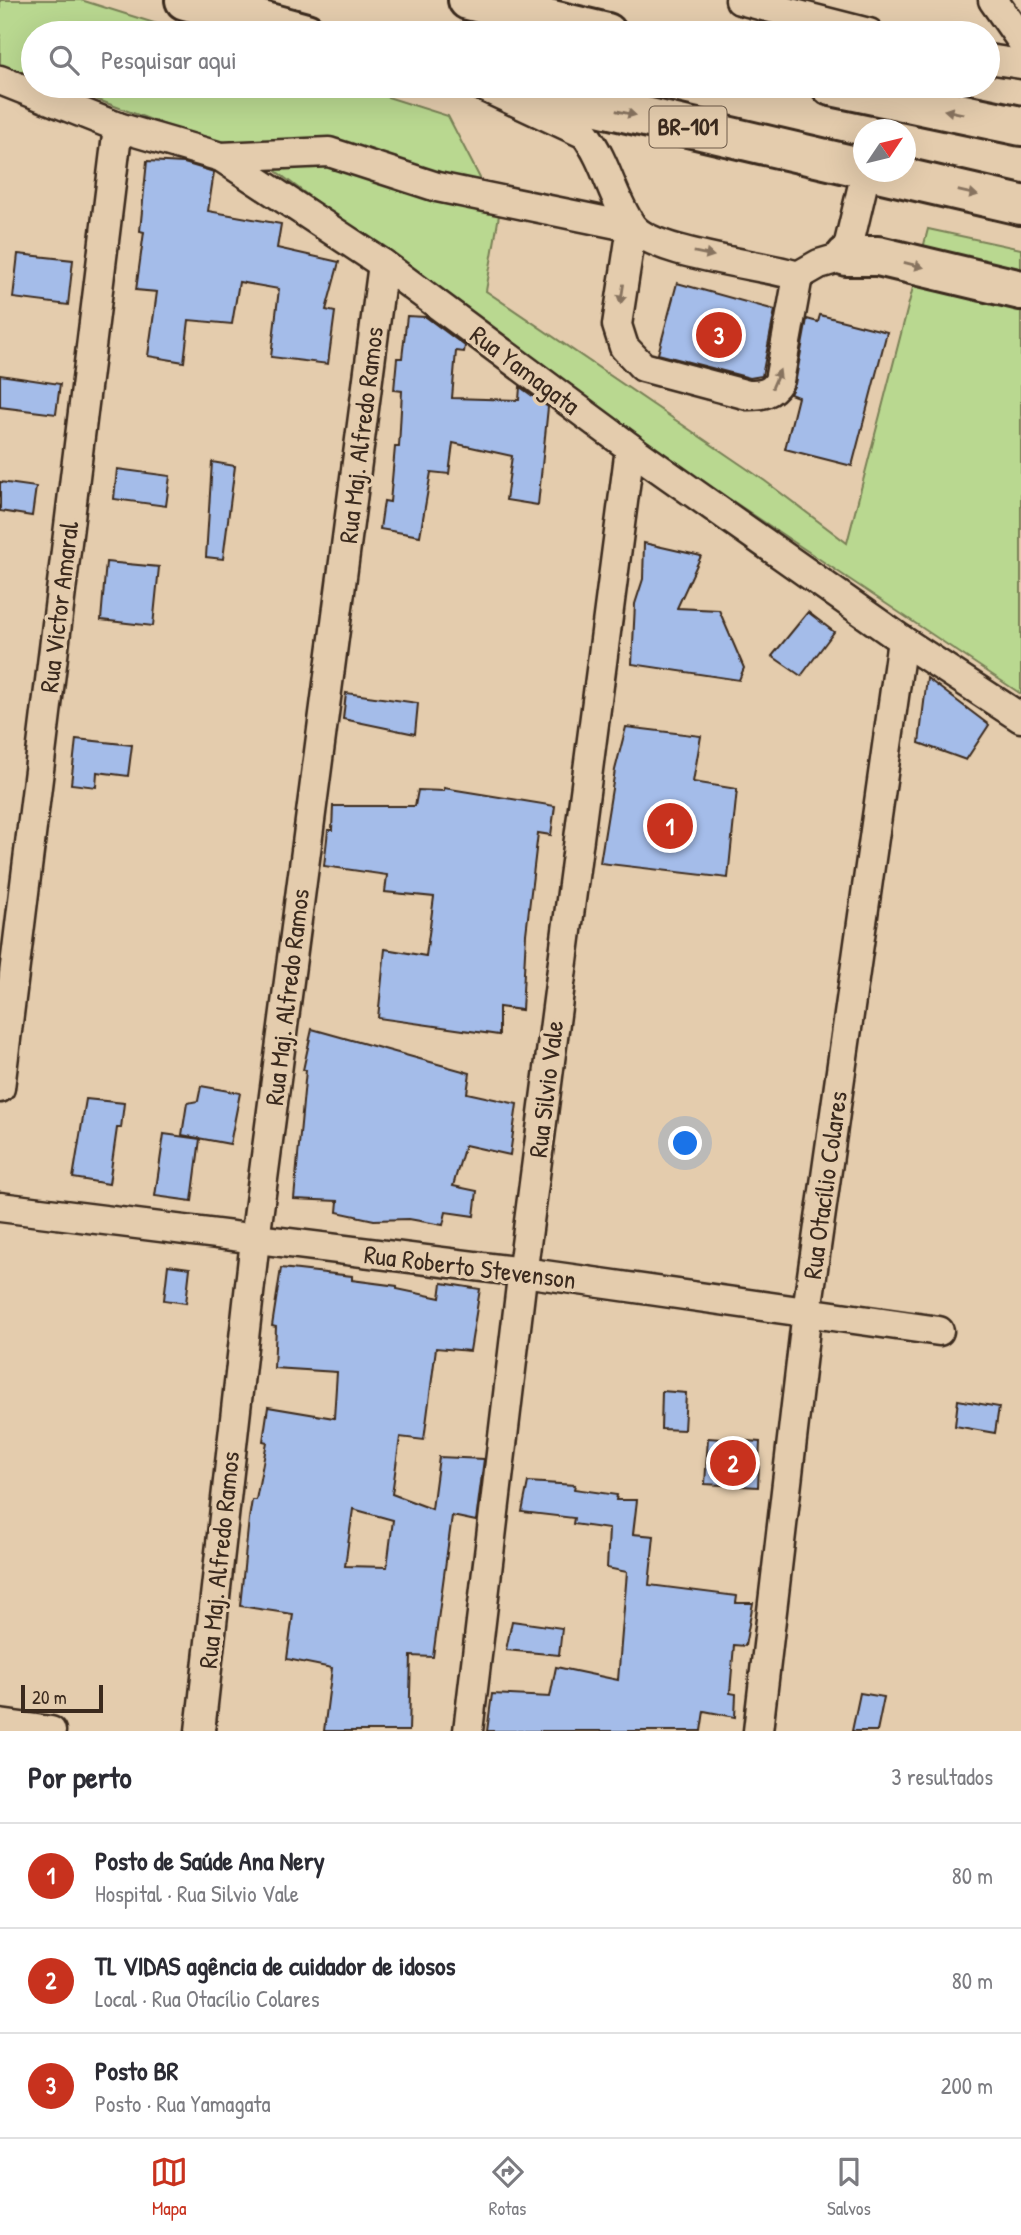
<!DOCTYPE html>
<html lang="pt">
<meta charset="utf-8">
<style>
:root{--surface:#fff;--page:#f2f2f3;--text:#2b2b33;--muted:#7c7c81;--line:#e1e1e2;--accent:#c8321e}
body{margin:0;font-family:"Patrick Hand",sans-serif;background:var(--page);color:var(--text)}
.compass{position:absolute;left:853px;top:119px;width:63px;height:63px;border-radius:50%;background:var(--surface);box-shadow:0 7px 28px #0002;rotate:55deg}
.scale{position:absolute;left:21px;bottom:18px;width:82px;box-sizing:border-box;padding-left:7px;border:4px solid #3b2a1e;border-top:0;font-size:19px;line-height:24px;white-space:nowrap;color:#3b2a1e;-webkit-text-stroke:5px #e4ccad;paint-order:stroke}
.you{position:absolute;left:686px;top:1144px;width:24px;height:24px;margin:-18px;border:5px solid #fff;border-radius:50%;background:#1a73e8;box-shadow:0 0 0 10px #1a73e833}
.badge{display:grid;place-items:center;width:46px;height:46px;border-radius:50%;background:var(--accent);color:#fff;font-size:23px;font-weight:700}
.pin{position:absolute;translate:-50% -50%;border:4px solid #fff;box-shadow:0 2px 7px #0006}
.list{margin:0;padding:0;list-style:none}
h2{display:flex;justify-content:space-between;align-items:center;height:91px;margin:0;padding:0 28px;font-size:30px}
h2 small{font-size:23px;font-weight:400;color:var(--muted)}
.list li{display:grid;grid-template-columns:46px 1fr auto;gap:21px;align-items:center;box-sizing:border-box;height:105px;padding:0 28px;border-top:2px solid var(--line)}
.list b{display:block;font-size:26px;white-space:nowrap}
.list p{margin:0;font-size:23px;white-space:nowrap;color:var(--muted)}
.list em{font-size:23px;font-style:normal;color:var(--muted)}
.icon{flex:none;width:38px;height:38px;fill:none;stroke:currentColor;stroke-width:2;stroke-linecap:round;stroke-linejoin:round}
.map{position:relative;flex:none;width:1021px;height:1731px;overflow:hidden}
.search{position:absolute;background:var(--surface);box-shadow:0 7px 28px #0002;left:21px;right:21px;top:21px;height:77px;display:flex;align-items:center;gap:18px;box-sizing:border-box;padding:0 24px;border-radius:38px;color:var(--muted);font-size:26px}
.sheet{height:406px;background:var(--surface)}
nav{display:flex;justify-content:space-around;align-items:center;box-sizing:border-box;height:98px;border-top:2px solid var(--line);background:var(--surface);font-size:19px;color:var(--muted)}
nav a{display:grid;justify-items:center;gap:4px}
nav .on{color:var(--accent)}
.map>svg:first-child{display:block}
.green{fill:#b9d890;stroke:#7a8157;stroke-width:2}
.building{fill:#a4bce9;stroke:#3b2a1e;stroke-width:2;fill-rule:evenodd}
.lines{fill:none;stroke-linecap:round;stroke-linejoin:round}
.minor-casing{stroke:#3b2a1e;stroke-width:33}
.highway-casing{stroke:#3b2a1e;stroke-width:44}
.minor{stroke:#e4ccad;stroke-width:28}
.highway{stroke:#e4ccad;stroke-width:38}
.oneway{fill:#87735e}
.labels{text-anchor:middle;stroke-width:7;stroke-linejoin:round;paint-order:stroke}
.shield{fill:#e4ccad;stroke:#6e5b49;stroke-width:2}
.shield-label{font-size:24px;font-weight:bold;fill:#3b2a1e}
.street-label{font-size:26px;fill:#3b2a1e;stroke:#e4ccad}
</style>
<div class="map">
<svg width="1021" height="1731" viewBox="0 0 1021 1731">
<rect width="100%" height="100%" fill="#e4ccad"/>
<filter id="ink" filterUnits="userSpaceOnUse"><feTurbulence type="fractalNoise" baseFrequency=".0143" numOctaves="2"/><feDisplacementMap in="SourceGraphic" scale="14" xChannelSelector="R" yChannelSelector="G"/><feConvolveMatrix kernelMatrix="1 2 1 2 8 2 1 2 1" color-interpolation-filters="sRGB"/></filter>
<g filter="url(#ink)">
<g class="green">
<polygon points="0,0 81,0 186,33 33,33 33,77 0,67"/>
<polygon points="61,86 353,86 448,116 499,215 486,291 765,481 847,543 928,229 1021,249 1021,694 601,413 442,298 264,162"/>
</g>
<g class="building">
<polygon points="147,161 184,163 214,172 208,211 281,224 277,248 339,262 326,310 335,312 328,364 271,357 279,289 239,282 232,324 189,320 184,362 148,356 157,292 136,290 144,232 140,231"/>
<polygon points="18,254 73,260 68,305 13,298"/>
<polygon points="677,283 775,310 762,376 750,378 658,354"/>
<polygon points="820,315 887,332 852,466 785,449 798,397 790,394 795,384 807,319 818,322"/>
<polygon points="407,316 426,317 465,346 464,352 456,351 452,398 519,400 520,387 548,407 538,505 506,500 512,456 453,443 449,474 431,472 420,536 380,529 384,501 390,502 395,447 399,447 402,391 394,390 397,358 402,358"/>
<polygon points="0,375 60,384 56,414 0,407"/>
<polygon points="212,462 235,466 223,559 206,557"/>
<polygon points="117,469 170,476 166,506 114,499"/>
<polygon points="0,482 36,487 32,516 0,511"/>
<polygon points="644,543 701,556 677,608 719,610 744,668 739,680 632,664 635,604 643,579"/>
<polygon points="106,562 159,567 153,626 101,620"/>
<polygon points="808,612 834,632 801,676 772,656"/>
<polygon points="927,678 989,725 966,760 919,743"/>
<polygon points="346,693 418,703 415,734 343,719"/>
<polygon points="626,727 701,736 693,782 737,789 728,878 600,863 615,770"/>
<polygon points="76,739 132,745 128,776 97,772 96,787 71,784"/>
<polygon points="444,788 555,806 551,835 538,833 526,934 522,1010 499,1007 499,1035 378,1018 385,949 426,956 434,897 385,892 387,875 324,866 328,830 332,830 333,806 415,806 418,790 444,791"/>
<polygon points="312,1029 470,1073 467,1093 517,1104 510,1155 465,1145 453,1186 477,1191 474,1216 446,1212 443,1225 409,1219 374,1220 337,1212 338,1201 294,1199 306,1070 303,1070"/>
<polygon points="201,1086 240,1093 230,1144 182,1135 187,1103 198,1101"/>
<polygon points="86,1099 124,1103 121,1128 117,1128 109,1184 73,1178"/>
<polygon points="164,1134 200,1139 192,1201 155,1196"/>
<polygon points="168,1265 190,1268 186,1303 164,1300"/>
<path d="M281 1268 352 1276V1280L397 1286V1289L440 1298 442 1283 480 1289 470 1351 436 1348 424 1440 400 1437 392 1494 432 1509 439 1457 484 1459 476 1521 452 1516 433 1657 411 1656 409 1731H324L332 1668 287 1659 293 1614 240 1606 249 1519 252 1500H256L267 1442 263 1441 268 1407 334 1418 337 1372 274 1368 276 1327 272 1326ZM353 1509 393 1520 387 1567 345 1566Z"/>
<polygon points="662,1391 686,1393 684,1430 661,1429"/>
<polygon points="958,1400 999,1407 995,1433 955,1426"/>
<polygon points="708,1438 760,1442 758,1487 705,1484"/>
<polygon points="528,1482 575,1485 574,1489 617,1495 616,1500 637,1500 633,1534 654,1536 649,1585 737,1596 736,1603 753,1603 745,1646 734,1645 730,1693 736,1694 735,1717 704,1711 701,1731 487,1731 492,1694 550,1697 556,1667 618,1680 627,1572 607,1568 609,1529 573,1524 574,1518 522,1512"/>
<polygon points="512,1621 562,1628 559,1655 506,1650"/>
<polygon points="860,1693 884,1697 877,1731 852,1731"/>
</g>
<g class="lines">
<g class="minor-casing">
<g id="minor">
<polyline points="740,0 869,33"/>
<polyline points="993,0 1021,40"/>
<polyline points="988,59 1021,64"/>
<polyline points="0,80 118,127 221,157 383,264 640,455 902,640 1021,718"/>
<path d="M482 86 585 134C606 161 612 197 631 225 651 254 761 264 798 276L819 264 846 256 866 172"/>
<path d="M221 157 329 152 437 187 632 227 617 325 624 347 643 367 748 395C762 395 771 394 779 381L798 276"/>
<polyline points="0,1088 118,127"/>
<polyline points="0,1207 523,1272 939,1331"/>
<polyline points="0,1724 51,1731"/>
<polyline points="200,1731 255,1240 383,264"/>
<polyline points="468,1731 524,1260 630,448"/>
<polyline points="758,1731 807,1311 902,640"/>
</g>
</g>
<g class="highway-casing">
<g id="highway">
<polyline points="185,0 306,33"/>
<polyline points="468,0 607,33"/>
<polyline points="512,86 864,168"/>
<polyline points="831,86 1021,126"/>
<polyline points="878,172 1021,205"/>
<polyline points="846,256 878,256 1021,290"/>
</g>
</g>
<use href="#minor" class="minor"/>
<use href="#highway" class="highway"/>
</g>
<defs><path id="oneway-solid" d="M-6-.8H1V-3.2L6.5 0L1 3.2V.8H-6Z" transform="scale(1.75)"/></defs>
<g class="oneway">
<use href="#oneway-solid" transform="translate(954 112) rotate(-168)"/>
<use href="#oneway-solid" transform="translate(626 113) rotate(13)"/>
<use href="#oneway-solid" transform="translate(968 193) rotate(13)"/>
<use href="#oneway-solid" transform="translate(704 254) rotate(11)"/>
<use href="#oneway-solid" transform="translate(914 265) rotate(14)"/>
<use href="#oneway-solid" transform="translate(622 294) rotate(99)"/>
<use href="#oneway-solid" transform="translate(776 379) rotate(-67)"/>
</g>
</g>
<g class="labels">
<rect class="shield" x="649.5" y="106.5" width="77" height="41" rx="5"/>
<g class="shield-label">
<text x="688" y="135">BR-101</text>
</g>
<g class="street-label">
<text transform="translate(525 370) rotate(37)" y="9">Rua Yamagata</text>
<text transform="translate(361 435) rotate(-83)" y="9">Rua Maj. Alfredo Ramos</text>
<text transform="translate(59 607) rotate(-83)" y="9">Rua Victor Amaral</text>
<text transform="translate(287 997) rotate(-83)" y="9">Rua Maj. Alfredo Ramos</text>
<text transform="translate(546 1089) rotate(-83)" y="9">Rua Silvio Vale</text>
<text transform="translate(825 1185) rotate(-82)" y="9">Rua Otacílio Colares</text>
<text transform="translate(470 1267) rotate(7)" y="9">Rua Roberto Stevenson</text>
<text transform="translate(219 1560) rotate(-84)" y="9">Rua Maj. Alfredo Ramos</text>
</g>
</g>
</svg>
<svg class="compass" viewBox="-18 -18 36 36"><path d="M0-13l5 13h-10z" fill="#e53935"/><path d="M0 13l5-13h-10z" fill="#7c7c81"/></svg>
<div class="scale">20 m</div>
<div class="you"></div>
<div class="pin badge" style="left:670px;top:826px">1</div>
<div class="pin badge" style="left:733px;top:1463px">2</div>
<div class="pin badge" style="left:719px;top:335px">3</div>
<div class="search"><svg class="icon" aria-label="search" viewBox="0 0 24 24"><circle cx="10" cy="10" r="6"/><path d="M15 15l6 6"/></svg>Pesquisar aqui</div>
</div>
<section class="sheet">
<h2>Por perto<small>3 resultados</small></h2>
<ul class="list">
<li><span class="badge">1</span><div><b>Posto de Saúde Ana Nery</b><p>Hospital · Rua Silvio Vale</p></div><em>80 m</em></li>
<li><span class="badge">2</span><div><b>TL VIDAS agência de cuidador de idosos</b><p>Local · Rua Otacílio Colares</p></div><em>80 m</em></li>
<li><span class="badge">3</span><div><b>Posto BR</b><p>Posto · Rua Yamagata</p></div><em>200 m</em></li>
</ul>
</section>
<nav>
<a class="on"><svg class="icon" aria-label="map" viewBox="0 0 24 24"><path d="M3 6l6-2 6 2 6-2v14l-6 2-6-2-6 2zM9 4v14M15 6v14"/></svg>Mapa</a>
<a><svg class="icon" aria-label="directions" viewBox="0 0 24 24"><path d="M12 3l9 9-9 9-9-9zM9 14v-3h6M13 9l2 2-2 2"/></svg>Rotas</a>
<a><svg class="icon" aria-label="saved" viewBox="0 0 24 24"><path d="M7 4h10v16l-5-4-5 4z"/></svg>Salvos</a>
</nav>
